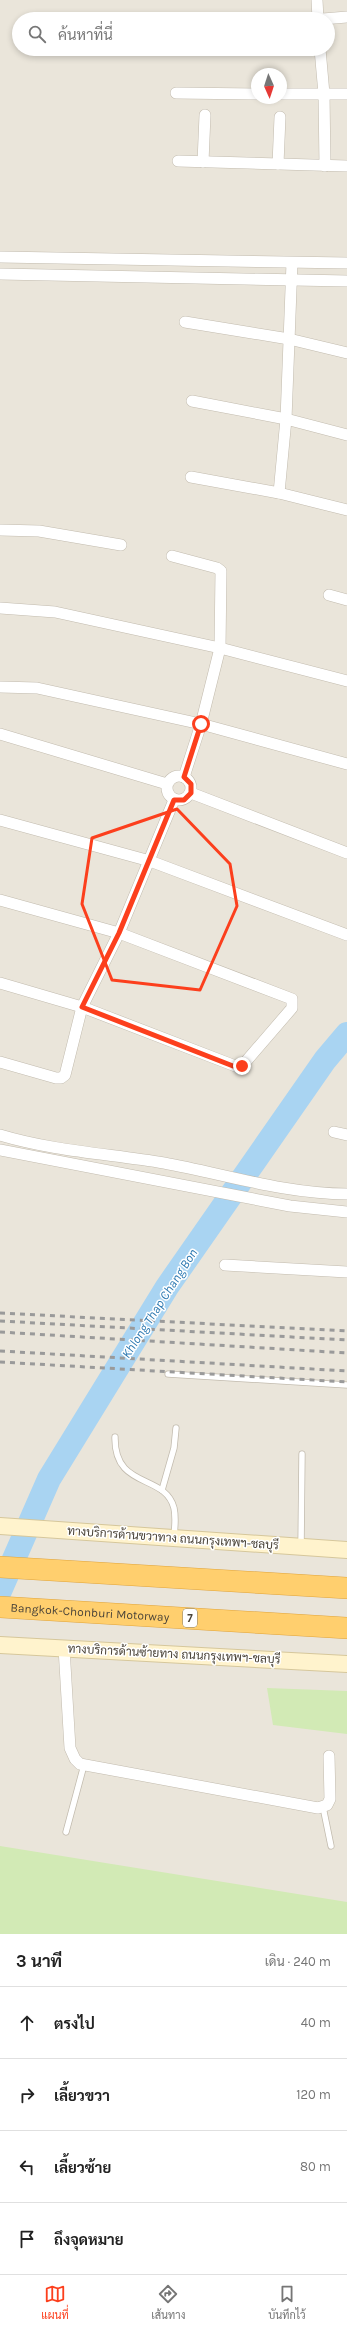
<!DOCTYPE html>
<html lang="th">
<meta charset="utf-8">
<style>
:root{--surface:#fff;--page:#f2f2f2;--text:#222;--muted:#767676;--line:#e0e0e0;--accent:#fc3f1d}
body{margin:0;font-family:Karla,Sarabun,sans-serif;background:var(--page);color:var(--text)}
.compass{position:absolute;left:251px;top:68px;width:36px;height:36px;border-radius:50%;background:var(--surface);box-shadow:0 2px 6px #0003;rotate:177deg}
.stop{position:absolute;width:12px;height:12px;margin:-9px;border:3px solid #fc3f1d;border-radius:50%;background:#fff}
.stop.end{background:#fc3f1d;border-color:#fff;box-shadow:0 1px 4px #0008}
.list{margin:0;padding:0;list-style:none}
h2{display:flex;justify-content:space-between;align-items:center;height:52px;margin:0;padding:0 16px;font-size:17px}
h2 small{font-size:13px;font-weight:400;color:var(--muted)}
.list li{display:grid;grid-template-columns:26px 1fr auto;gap:12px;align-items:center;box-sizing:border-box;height:72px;padding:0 16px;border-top:1px solid var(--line)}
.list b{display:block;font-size:15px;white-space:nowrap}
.list em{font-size:13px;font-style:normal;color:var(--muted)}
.icon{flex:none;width:22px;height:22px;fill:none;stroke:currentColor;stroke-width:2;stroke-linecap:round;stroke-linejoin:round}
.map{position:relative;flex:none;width:347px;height:1934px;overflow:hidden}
.search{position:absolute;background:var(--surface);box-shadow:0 2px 6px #0003;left:12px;right:12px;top:12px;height:44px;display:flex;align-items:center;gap:10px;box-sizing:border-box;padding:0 14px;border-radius:22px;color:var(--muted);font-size:15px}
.sheet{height:340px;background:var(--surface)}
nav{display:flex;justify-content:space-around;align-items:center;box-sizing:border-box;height:56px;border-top:1px solid var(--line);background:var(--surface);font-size:11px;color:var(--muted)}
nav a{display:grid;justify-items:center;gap:2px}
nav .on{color:var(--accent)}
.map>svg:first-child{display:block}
.residential{fill:#eae5da;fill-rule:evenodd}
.green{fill:#d2eab5}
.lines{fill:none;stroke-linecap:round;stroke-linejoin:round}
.river{stroke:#a9d4f2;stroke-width:24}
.service-casing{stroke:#c2bbae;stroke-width:7}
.minor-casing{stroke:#c2bbae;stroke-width:12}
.secondary-casing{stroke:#d6c79b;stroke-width:18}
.motorway-casing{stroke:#e0a43c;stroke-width:22}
.service{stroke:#fff;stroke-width:5.5}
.minor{stroke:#fff;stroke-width:11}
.secondary{stroke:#fff3cd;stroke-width:16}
.motorway{stroke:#ffcf6e;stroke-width:21}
.rail{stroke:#9a9a9a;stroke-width:3;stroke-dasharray:5 5;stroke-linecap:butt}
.route{stroke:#fc3f1d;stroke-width:5}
.marked{fill:none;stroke:#fc3f1d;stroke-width:3;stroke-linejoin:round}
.labels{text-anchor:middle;stroke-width:3;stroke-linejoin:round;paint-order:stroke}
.shield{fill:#fff;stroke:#817c74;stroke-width:1}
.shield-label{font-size:11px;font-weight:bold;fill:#4b4439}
.street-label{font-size:12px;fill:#4b4439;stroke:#fff}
.water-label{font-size:13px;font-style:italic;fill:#2e7ab2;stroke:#fff}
</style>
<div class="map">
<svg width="347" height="1934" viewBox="0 0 347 1934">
<rect width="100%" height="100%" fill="#f6f3ec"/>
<path class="residential" d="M0 0H347V1934H0ZM19 19H328V49H19ZM257 74H281V98H257Z"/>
<g class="green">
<polygon points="267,1688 347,1691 347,1734 273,1725"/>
<polygon points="0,1846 347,1902 347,1934 0,1934"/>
</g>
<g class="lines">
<polyline class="river" points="0,1591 49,1479 167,1287 325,1060 347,1034"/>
<g class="service-casing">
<g id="service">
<polyline points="168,1374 347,1385"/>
<path d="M115 1437C114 1490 165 1473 174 1508 176 1517 175 1527 174 1536"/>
<polyline points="162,1490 174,1448 176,1428"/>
<polyline points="301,1546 302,1454"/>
<polyline points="323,1807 331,1846"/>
<polyline points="66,1832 84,1765"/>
</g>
</g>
<g class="minor-casing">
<g id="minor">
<polyline points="317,0 318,19"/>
<polyline points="323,19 347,17"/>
<polyline points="320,49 324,94 325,166"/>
<polyline points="176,93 257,94"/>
<polyline points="281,94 347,94"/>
<polyline points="178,161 347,166"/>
<polyline points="203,162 205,115"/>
<polyline points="278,164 280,117"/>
<polyline points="0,257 347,263"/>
<polyline points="0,274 347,281"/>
<polyline points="185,322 289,339 347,353"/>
<polyline points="192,401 286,419 347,435"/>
<polyline points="191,477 279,493 286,419 292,263"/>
<polyline points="279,493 347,510"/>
<polyline points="0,530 39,531 121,545"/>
<polyline points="172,556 217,568 221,571 220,648 201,724 184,777"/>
<polyline points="329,595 347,600"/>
<polyline points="0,608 55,612 220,648 347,681"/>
<polyline points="0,687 37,688 201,724 347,764"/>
<polyline points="0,734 167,784"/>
<circle cx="179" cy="788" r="12"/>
<polyline points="191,793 347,853"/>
<polyline points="0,820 150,861 347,935"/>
<polyline points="0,900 119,933 292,999 292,1008 242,1066 238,1067 82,1007 0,983"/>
<polyline points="0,1062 56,1078 61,1078 65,1075 82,1007 119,933 174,800"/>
<polyline points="334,1132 347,1135"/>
<path d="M0 1135C53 1151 110 1154 164 1163 224 1174 286 1194 347 1194"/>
<polyline points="0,1150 290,1206 347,1212"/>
<polyline points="225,1265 347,1272"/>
<polyline points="64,1648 70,1748 75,1759 80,1764 318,1808 327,1805 330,1799 329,1756"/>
</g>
</g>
<g class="secondary-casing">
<g id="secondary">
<polyline points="0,1526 347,1550"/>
<polyline points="0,1645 347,1664"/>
</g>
</g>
<g class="motorway-casing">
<g id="motorway">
<polyline points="0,1567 347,1588"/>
<path id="s1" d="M0 1607 347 1628"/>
</g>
</g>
<use href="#service" class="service"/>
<use href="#minor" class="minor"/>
<use href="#secondary" class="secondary"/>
<use href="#motorway" class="motorway"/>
<g class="rail">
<polyline points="0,1313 347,1331"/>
<polyline points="0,1321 347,1340"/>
<polyline points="0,1332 347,1353"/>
<polyline points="0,1351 347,1371"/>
<polyline points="0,1362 347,1382"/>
</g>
</g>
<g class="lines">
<polyline class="route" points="201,724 184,777 191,784 191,793 184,800 174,800 119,933 82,1007 233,1066 242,1066"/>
</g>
<path class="marked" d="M177 809 230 864 237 906 200 990 112 980 82 904 92 838Z"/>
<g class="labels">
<rect class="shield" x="183" y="1609" width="14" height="18" rx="3"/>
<g class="shield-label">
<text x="190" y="1622">7</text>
</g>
<g class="street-label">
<text transform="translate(173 1538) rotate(4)" y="4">ทางบริการด้านขวาทาง ถนนกรุงเทพฯ-ชลบุรี</text>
<text dy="4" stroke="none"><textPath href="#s1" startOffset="90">Bangkok-Chonburi Motorway</textPath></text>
<text transform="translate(174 1654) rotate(3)" y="4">ทางบริการด้านซ้ายทาง ถนนกรุงเทพฯ-ชลบุรี</text>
</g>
<g class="water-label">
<text transform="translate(159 1303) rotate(-57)" y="5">Khlong Thap Chang Bon</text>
</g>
</g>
</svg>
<svg class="compass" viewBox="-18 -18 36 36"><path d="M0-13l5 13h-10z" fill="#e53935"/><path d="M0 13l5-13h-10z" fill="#767676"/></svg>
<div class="stop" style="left:201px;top:724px"></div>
<div class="stop end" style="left:242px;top:1066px"></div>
<div class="search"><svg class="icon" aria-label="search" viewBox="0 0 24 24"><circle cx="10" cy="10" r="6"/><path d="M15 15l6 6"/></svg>ค้นหาที่นี่</div>
</div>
<section class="sheet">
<h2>3 นาที<small>เดิน · 240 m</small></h2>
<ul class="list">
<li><svg class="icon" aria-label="ahead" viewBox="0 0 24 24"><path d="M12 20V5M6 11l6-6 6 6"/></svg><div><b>ตรงไป</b></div><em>40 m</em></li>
<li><svg class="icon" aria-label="right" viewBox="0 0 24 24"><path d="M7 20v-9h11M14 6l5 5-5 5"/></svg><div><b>เลี้ยวขวา</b></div><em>120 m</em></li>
<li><svg class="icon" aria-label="left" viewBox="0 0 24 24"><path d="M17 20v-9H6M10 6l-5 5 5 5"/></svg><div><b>เลี้ยวซ้าย</b></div><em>80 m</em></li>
<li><svg class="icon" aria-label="arrive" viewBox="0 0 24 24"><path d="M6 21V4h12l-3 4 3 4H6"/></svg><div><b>ถึงจุดหมาย</b></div></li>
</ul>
</section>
<nav>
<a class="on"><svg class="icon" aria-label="map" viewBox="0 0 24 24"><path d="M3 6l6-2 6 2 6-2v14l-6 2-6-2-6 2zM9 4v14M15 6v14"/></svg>แผนที่</a>
<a><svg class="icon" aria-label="directions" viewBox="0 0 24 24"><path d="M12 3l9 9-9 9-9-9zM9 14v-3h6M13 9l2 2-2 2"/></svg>เส้นทาง</a>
<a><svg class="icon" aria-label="saved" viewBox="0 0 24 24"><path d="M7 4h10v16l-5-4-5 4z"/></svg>บันทึกไว้</a>
</nav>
